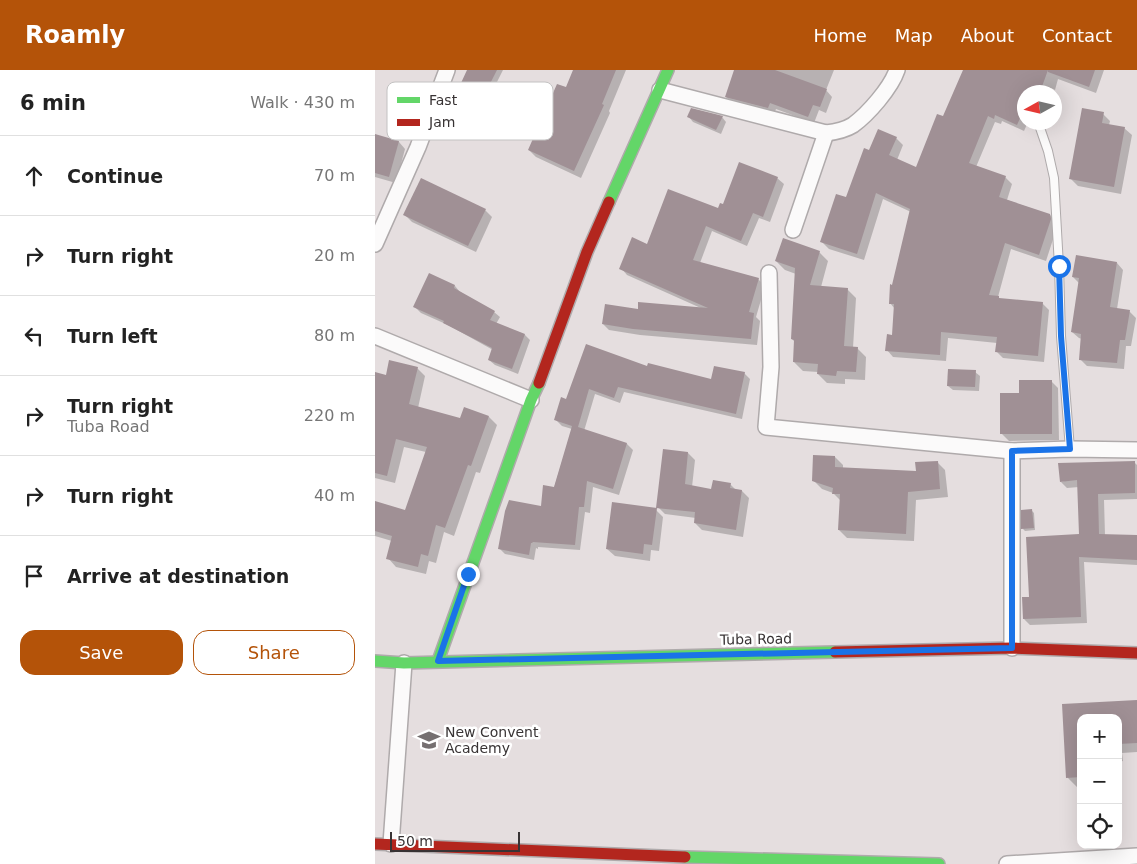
<!DOCTYPE html>
<meta charset="utf-8">
<style>
:root{--surface:#fff;--page:#f2f2f2;--text:#222;--muted:#767676;--line:#e0e0e0;--accent:#b45309}
body{margin:0;font-family:"DejaVu Sans",sans-serif;background:var(--page);color:var(--text)}
.controls{position:absolute;right:15px;bottom:15px;display:grid;overflow:hidden;border-radius:10px;box-shadow:0 5px 20px #0002}
.controls button{width:45px;height:45px;display:grid;place-items:center;padding:0;border:0;border-bottom:1px solid var(--line);background:var(--surface);color:var(--text);font:25px sans-serif}
.compass{position:absolute;left:642px;top:15px;width:45px;height:45px;border-radius:50%;background:var(--surface);box-shadow:0 5px 20px #0002;rotate:262deg}
.scale{position:absolute;left:15px;bottom:12px;width:130px;box-sizing:border-box;padding-left:5px;border:2px solid #383334;border-top:0;font-size:14px;line-height:18px;white-space:nowrap;color:#383334;-webkit-text-stroke:4px #fff;paint-order:stroke}
.stop{position:absolute;width:15px;height:15px;margin:-11px;border:4px solid #1a73e8;border-radius:50%;background:#fff}
.stop.end{background:#1a73e8;border-color:#fff;box-shadow:0 1px 5px #0008}
.list{margin:0;padding:0;list-style:none}
h2{display:flex;justify-content:space-between;align-items:center;height:65px;margin:0;padding:0 20px;font-size:21px}
h2 small{font-size:16px;font-weight:400;color:var(--muted)}
.list li{display:grid;grid-template-columns:32px 1fr auto;gap:15px;align-items:center;box-sizing:border-box;height:80px;padding:0 20px;border-top:1px solid var(--line)}
.list b{display:block;font-size:19px;white-space:nowrap}
.list p{margin:0;font-size:16px;white-space:nowrap;color:var(--muted)}
.list em{font-size:16px;font-style:normal;color:var(--muted)}
.actions{display:flex;gap:10px;padding:15px 20px}
.actions a{flex:1;padding:11px 0;border:1px solid var(--accent);border-radius:15px;text-align:center;font-size:18px;color:var(--accent)}
.actions .main{background:var(--accent);color:#fff}
.icon{flex:none;width:28px;height:28px;fill:none;stroke:currentColor;stroke-width:2;stroke-linecap:round;stroke-linejoin:round}
.map{position:relative;flex:none;width:762px;height:794px;overflow:hidden}
header{display:flex;align-items:center;gap:30px;box-sizing:border-box;height:70px;padding:0 25px;background:var(--accent);color:#fff}
header strong{font-size:24px}
nav{display:flex;gap:28px;margin-inline-start:auto;font-size:18px}
main{display:flex}
aside{flex:1;background:var(--surface)}
.map>svg:first-child{display:block}
.shadow{fill:#0003}
.building{fill:#a09095}
.lines{fill:none;stroke-linecap:round;stroke-linejoin:round}
.lane-casing{stroke:#afaaab;stroke-width:10}
.street-casing{stroke:#afaaab;stroke-width:18}
.fast-casing{stroke:#afaaab;stroke-width:14}
.jam-casing{stroke:#afaaab;stroke-width:14}
.lane{stroke:#fbfafa;stroke-width:8}
.street{stroke:#fbfafa;stroke-width:15}
.fast{stroke:#63d668;stroke-width:11}
.jam{stroke:#b3261e;stroke-width:11}
.route{stroke:#1a73e8;stroke-width:6}
.labels{text-anchor:middle;stroke-width:5;stroke-linejoin:round;paint-order:stroke}
.street-label{font-size:14px;fill:#383334;stroke:#fff}
.poi-label{font-size:14px;fill:#383334;stroke:#fff;text-anchor:start}
.key{fill:#fff;stroke:#c3c2c2;stroke-width:1}
.key-label{font-size:14px;fill:#383334}
</style>
<header>
<strong>Roamly</strong>
<nav><a>Home</a><a>Map</a><a>About</a><a>Contact</a></nav>
</header>
<main>
<aside>
<h2>6 min<small>Walk · 430 m</small></h2>
<ul class="list">
<li><svg class="icon" aria-label="ahead" viewBox="0 0 24 24"><path d="M12 20V5M6 11l6-6 6 6"/></svg><div><b>Continue</b></div><em>70 m</em></li>
<li><svg class="icon" aria-label="right" viewBox="0 0 24 24"><path d="M7 20v-9h11M14 6l5 5-5 5"/></svg><div><b>Turn right</b></div><em>20 m</em></li>
<li><svg class="icon" aria-label="left" viewBox="0 0 24 24"><path d="M17 20v-9H6M10 6l-5 5 5 5"/></svg><div><b>Turn left</b></div><em>80 m</em></li>
<li><svg class="icon" aria-label="right" viewBox="0 0 24 24"><path d="M7 20v-9h11M14 6l5 5-5 5"/></svg><div><b>Turn right</b><p>Tuba Road</p></div><em>220 m</em></li>
<li><svg class="icon" aria-label="right" viewBox="0 0 24 24"><path d="M7 20v-9h11M14 6l5 5-5 5"/></svg><div><b>Turn right</b></div><em>40 m</em></li>
<li><svg class="icon" aria-label="arrive" viewBox="0 0 24 24"><path d="M6 21V4h12l-3 4 3 4H6"/></svg><div><b>Arrive at destination</b></div></li>
</ul>
<div class="actions"><a class="main">Save</a><a>Share</a></div>
</aside>
<div class="map">
<svg width="762" height="794" viewBox="0 0 762 794">
<rect width="100%" height="100%" fill="#e5dedf"/>
<g class="shadow">
<polygon points="93,0 128,0 101,54 83,44 78,40 91,16"/>
<polygon points="199,0 251,0 234,41 235,43 206,108 161,87 154,80 191,19"/>
<polygon points="360,0 459,0 451,20 457,27 451,43 444,40 439,53 401,39 399,44 357,33 351,27"/>
<polygon points="589,0 729,0 721,23 683,9 680,20 676,18 674,22 650,22 650,52 653,52 649,61 627,51 626,54 620,52 601,97 630,107 637,114 632,130 675,145 682,152 682,157 671,191 636,179 623,227 625,229 667,233 674,240 669,292 628,288 622,282 622,273 573,268 571,291 518,287 512,280 518,266 520,239 515,233 518,216 536,142 508,129 489,190 454,179 447,172 471,128 495,81 521,68 528,75 522,90 542,99 569,48"/>
<polygon points="728,44 735,51 734,55 749,58 757,65 746,124 703,116 696,109"/>
<polygon points="314,47 347,47 351,52 346,64 318,52"/>
<polygon points="0,66 24,72 30,79 21,113 0,107"/>
<polygon points="402,108 409,114 395,152 384,148 372,176 337,161 325,193 383,209 390,216 381,247 385,251 382,275 265,265 234,260 228,254 264,240 328,239 252,205 246,198 273,176 344,140 348,136"/>
<polygon points="110,140 117,147 101,182 37,152 30,145"/>
<polygon points="444,182 453,191 446,217 472,219 481,228 478,278 482,278 491,287 490,310 470,309 470,314 452,313 443,304 443,302 428,301 419,292 420,272 417,269 421,204 410,200 401,191"/>
<polygon points="742,193 748,200 742,239 754,241 761,248 756,276 751,276 749,299 712,296 705,289 707,269 704,268 697,262 704,213 698,207"/>
<polygon points="80,216 85,222 119,242 125,247 121,254 150,265 155,270 143,304 120,295 114,290 118,280 73,255 46,243 40,237"/>
<polygon points="211,277 273,297 337,311 369,303 375,309 367,349 249,322 245,333 220,324 209,361 252,374 258,380 244,425 218,417 215,443 210,442 205,480 163,477 163,479 161,478 159,490 130,484 124,478 167,437 179,418 197,359 187,356 181,350 192,330"/>
<polygon points="42,298 50,306 43,338 86,349 114,347 122,355 105,403 101,402 79,466 69,462 61,493 54,491 51,504 21,497 13,488 17,471 0,466 0,433 31,441 51,382 29,377 20,413 0,408 0,304 11,307"/>
<polygon points="600,302 605,306 604,321 578,320 573,316"/>
<polygon points="676,311 683,318 684,370 634,371 626,363 646,324"/>
<polygon points="289,381 313,383 320,390 317,417 337,420 355,414 361,420 367,421 374,428 368,467 327,460 320,453 321,448 290,444 283,437"/>
<polygon points="460,387 468,395 468,398 542,402 562,392 570,400 573,427 541,430 539,471 472,468 464,460 466,431 458,423 447,419 439,411"/>
<polygon points="759,392 762,395 762,429 729,430 730,465 762,466 762,495 709,492 712,553 655,555 649,549 656,528 705,465 704,417 692,418 686,412"/>
<polygon points="281,440 288,447 284,481 276,480 275,491 240,486 232,479"/>
<polygon points="657,441 659,443 660,460 650,461 648,459"/>
<polygon points="762,632 762,682 747,683 748,691 744,692 745,715 743,715 743,648 706,648 706,717 702,717 693,708 689,635"/>
</g>
<g class="building">
<polygon points="92,0 122,0 96,51 77,40 90,15 86,13"/>
<polygon points="198,0 241,0 227,34 229,35 199,101 153,80 182,14 191,17"/>
<polygon points="359,0 400,0 452,19 445,37 438,35 433,47 395,33 393,38 350,27"/>
<polygon points="588,0 673,0 665,22 657,19 656,22 650,22 650,37 642,55 620,45 619,49 613,46 594,93 631,106 624,127 675,144 676,149 664,185 630,173 614,225 624,226 624,228 668,232 663,286 620,282 622,267 566,262 565,285 510,281 512,264 517,265 519,234 514,234 515,214 517,215 535,139 501,123 482,184 445,172 461,124 471,127 489,78 494,80 503,59 522,67 514,85 541,97 562,44 568,46"/>
<polygon points="673,0 720,0 714,17 673,2"/>
<polygon points="316,38 348,46 341,60 312,47"/>
<polygon points="707,38 729,42 727,53 750,57 739,117 694,109"/>
<polygon points="0,64 24,71 14,107 0,103"/>
<polygon points="364,92 403,107 388,147 378,143 366,171 331,156 318,190 384,208 374,242 379,243 376,269 258,259 227,254 230,234 263,239 263,232 333,238 244,199 257,167 272,174 293,119 343,138 345,133 348,134"/>
<polygon points="46,108 111,139 93,176 28,145"/>
<polygon points="408,168 445,181 435,215 473,218 469,276 483,277 481,302 462,301 461,306 442,304 443,294 418,292 419,270 416,269 420,198 400,191"/>
<polygon points="701,185 742,192 735,237 755,240 750,270 745,270 742,293 704,290 706,264 696,262 704,208 697,207"/>
<polygon points="54,203 80,215 79,218 120,241 115,250 150,264 137,299 113,290 117,278 68,253 69,251 38,237"/>
<polygon points="211,274 272,296 273,293 336,309 339,296 370,302 361,344 243,317 239,328 214,319 203,357 252,373 238,419 212,411 209,437 204,437 200,475 158,472 157,473 156,473 154,485 123,479 130,441 134,430 166,436 168,415 179,417 197,356 179,350 186,327 191,329"/>
<polygon points="14,290 43,297 34,334 85,348 89,337 114,346 96,396 93,395 70,458 61,455 53,486 46,484 43,497 11,489 17,466 0,461 0,431 30,440 52,377 21,369 12,406 0,403 0,302 11,305"/>
<polygon points="573,299 601,300 600,317 572,316"/>
<polygon points="644,310 677,310 677,364 625,364 625,323 644,323"/>
<polygon points="288,379 313,382 310,414 336,419 338,410 356,413 355,418 367,420 361,460 319,453 320,442 281,438"/>
<polygon points="438,385 460,386 460,397 541,401 540,392 563,391 565,419 533,422 531,464 463,460 465,424 457,424 458,418 437,411"/>
<polygon points="760,391 760,423 723,424 724,464 762,465 762,490 704,487 706,547 648,549 647,527 654,527 651,467 704,464 702,410 685,412 683,393"/>
<polygon points="237,432 282,438 277,475 269,474 268,484 231,479"/>
<polygon points="657,439 659,458 646,459 646,440"/>
<polygon points="762,630 762,673 743,674 743,648 706,648 706,707 691,708 687,634"/>
</g>
<g class="lines">
<g class="lane-casing">
<polyline id="lane" points="663,52 673,81 679,108 684,196 686,266 695,379"/>
</g>
<g class="street-casing">
<g id="street">
<path d="M285 20 451 63C460 62 470 60 478 55 493 44 516 18 522 0"/>
<polyline points="418,160 451,63"/>
<polyline points="0,174 43,77 72,0"/>
<polyline points="394,203 396,297 391,357 637,381 695,379 762,380"/>
<polyline points="0,266 156,330"/>
<polyline points="637,578 637,381"/>
<polyline points="16,774 29,593"/>
<polyline points="632,794 762,786"/>
</g>
</g>
<g class="fast-casing">
<g id="fast">
<polyline points="234,132 293,0"/>
<polyline points="0,591 29,593 460,582"/>
<polyline points="63,591 156,330 164,313"/>
<polyline points="310,787 564,794"/>
</g>
</g>
<g class="jam-casing">
<g id="jam">
<polyline points="164,313 212,182 234,132"/>
<polyline points="460,582 637,578 762,583"/>
<polyline points="0,774 310,787"/>
</g>
</g>
<use href="#lane" class="lane"/>
<use href="#street" class="street"/>
<use href="#fast" class="fast"/>
<use href="#jam" class="jam"/>
</g>
<g class="lines">
<polyline class="route" points="93,504 63,591 637,578 637,381 695,379 686,266 684,196"/>
</g>
<defs>
<g id="school-bare" transform="scale(1.725)"><path d="M0-5L7-2L0 1L-7-2ZM-4 1L0 2.5L4 1V4Q0 6-4 4Z" fill="#756f70" stroke="#fff" stroke-width="2.5" paint-order="stroke"/></g>
</defs>
<g fill-rule="evenodd">
<use href="#school-bare" x="54" y="670"/>
</g>
<g class="labels">
<g class="street-label">
<text transform="translate(381 569) rotate(-1)" y="5">Tuba Road</text>
</g>
<g class="poi-label">
<text x="70" y="667">New Convent<tspan x="70" dy="16">Academy</tspan></text>
</g>
</g>
<rect x="12" y="12" width="166" height="58" rx="8" class="key"/>
<rect x="22" y="27" width="23" height="6" fill="#63d668"/>
<rect x="22" y="49" width="23" height="7" fill="#b3261e"/>
<g class="key-label">
<text x="54" y="35">Fast</text>
<text x="54" y="57">Jam</text>
</g>
</svg>
<div class="controls">
<button>+</button>
<button>−</button>
<button><svg class="icon" aria-label="locate" viewBox="0 0 24 24"><circle cx="12" cy="12" r="6"/><path d="M12 2v4M12 18v4M2 12h4M18 12h4"/></svg></button>
</div>
<svg class="compass" viewBox="-18 -18 36 36"><path d="M0-13l5 13h-10z" fill="#e53935"/><path d="M0 13l5-13h-10z" fill="#767676"/></svg>
<div class="scale">50 m</div>
<div class="stop" style="left:684px;top:196px"></div>
<div class="stop end" style="left:93px;top:504px"></div>
</div>
</main>
